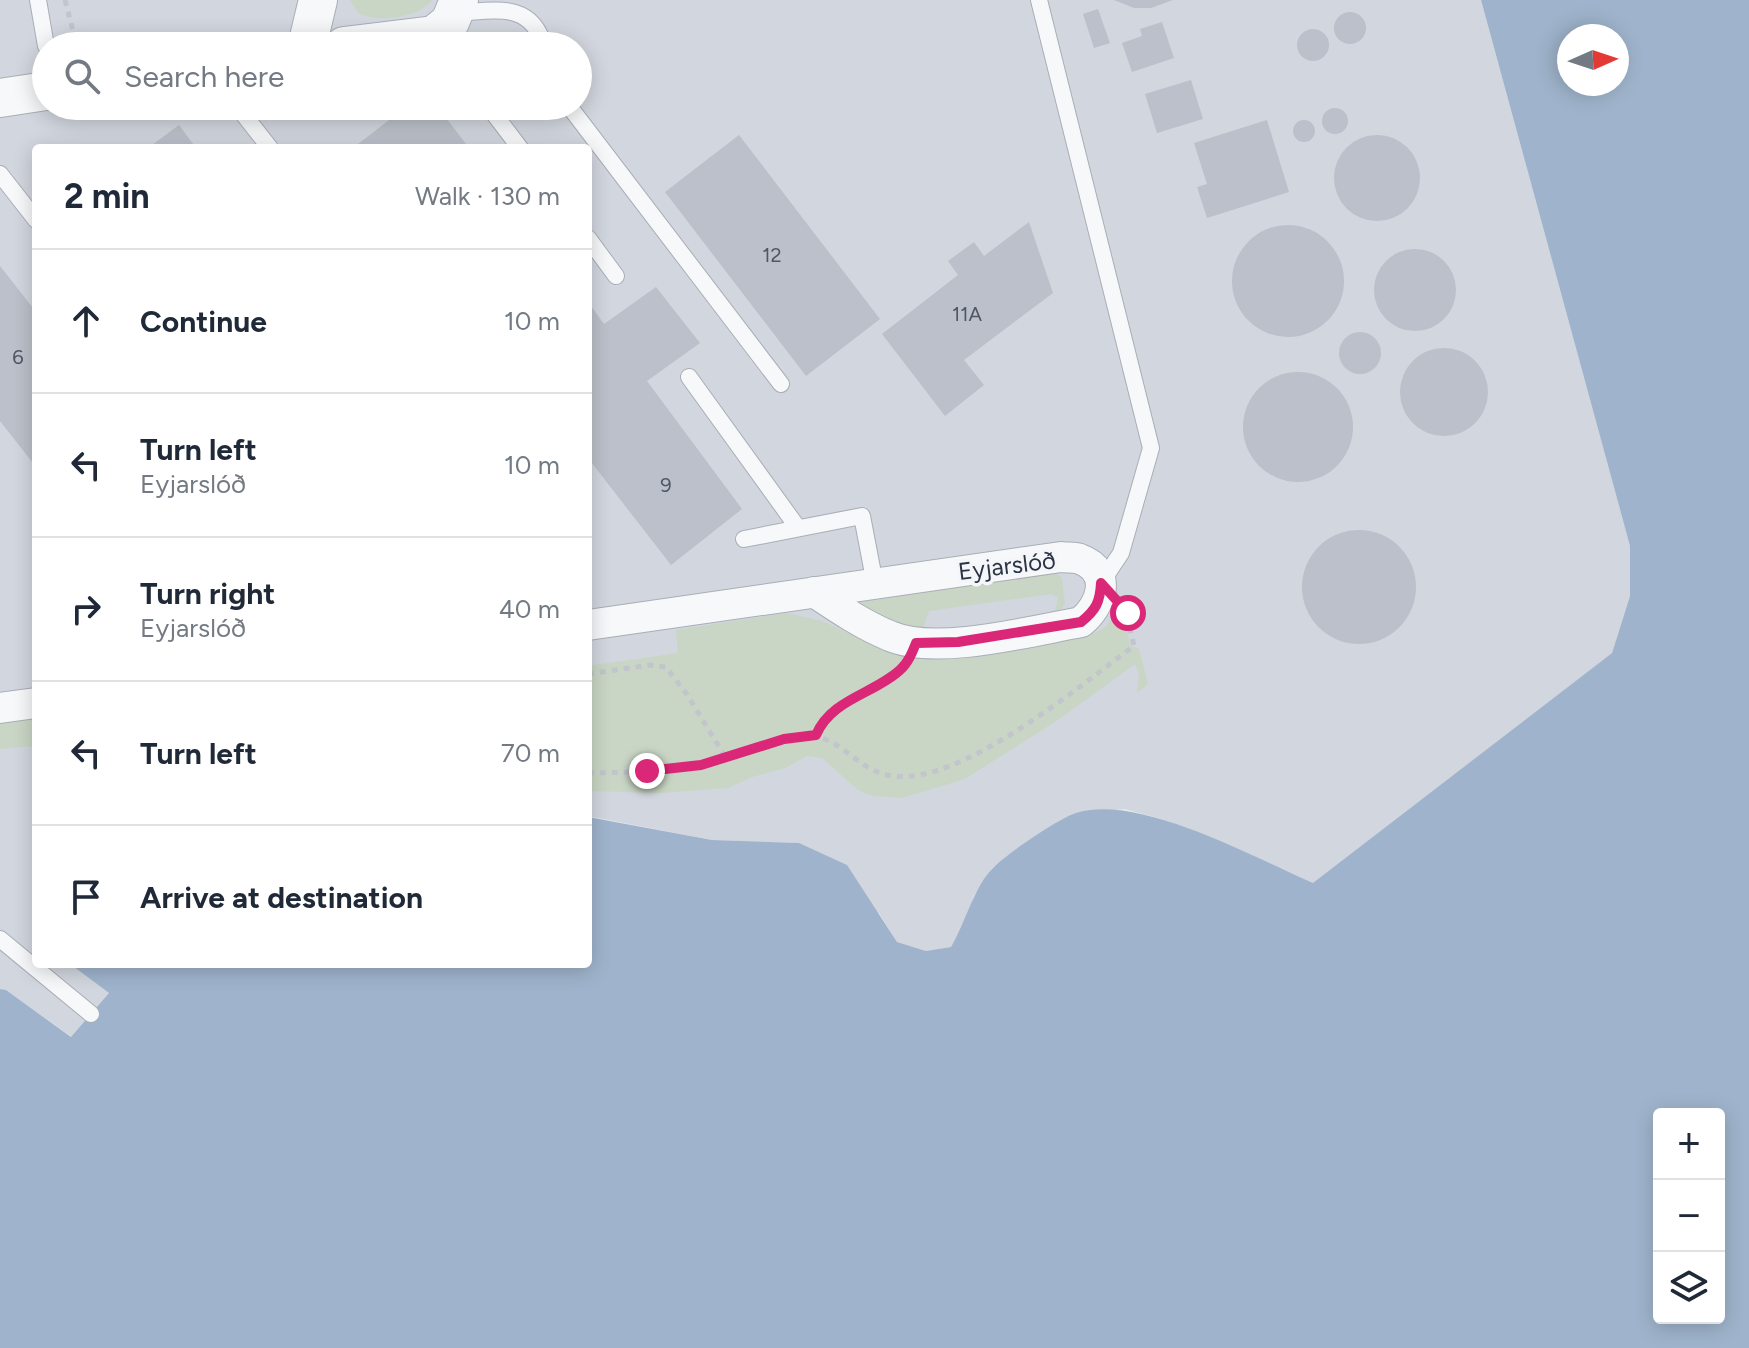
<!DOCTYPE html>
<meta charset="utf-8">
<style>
:root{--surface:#fff;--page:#f6f6f7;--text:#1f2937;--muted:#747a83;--line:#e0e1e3}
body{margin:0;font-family:Figtree,sans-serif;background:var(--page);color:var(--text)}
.controls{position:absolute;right:24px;bottom:24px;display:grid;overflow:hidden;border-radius:8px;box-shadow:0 4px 20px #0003}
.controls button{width:72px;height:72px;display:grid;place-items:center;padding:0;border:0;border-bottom:2px solid var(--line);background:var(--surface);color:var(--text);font:40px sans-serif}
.compass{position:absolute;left:1557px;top:24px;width:72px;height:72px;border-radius:50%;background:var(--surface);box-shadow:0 4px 20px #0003;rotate:87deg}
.stop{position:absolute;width:24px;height:24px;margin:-18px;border:6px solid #db2777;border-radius:50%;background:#fff}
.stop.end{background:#db2777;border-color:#fff;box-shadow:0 2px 8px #0008}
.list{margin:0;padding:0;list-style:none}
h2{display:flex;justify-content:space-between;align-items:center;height:104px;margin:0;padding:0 32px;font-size:34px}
h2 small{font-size:26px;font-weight:400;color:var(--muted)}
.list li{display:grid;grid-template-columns:52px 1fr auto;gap:24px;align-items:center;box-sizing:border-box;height:144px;padding:0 32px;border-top:2px solid var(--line)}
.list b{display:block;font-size:30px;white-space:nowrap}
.list p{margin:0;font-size:26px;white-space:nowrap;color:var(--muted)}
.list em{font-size:26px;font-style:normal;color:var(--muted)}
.icon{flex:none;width:44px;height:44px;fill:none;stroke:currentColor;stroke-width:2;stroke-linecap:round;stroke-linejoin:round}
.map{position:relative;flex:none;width:1749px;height:1348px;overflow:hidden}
.search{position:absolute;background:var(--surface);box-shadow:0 4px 20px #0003;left:32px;top:32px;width:560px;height:88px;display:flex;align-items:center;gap:20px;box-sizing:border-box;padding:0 28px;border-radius:44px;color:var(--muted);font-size:30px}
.panel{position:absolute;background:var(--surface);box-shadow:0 4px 20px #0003;left:32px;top:144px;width:560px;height:824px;border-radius:8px}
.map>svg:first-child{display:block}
.built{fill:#d2d6de;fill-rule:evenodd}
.green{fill:#c9d6c5}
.water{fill:#9fb4cc;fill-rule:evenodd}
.building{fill:#bbc0ca}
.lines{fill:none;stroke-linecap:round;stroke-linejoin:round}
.service-casing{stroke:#a9aeb7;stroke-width:18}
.minor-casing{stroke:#a9aeb7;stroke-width:32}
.tertiary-casing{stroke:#a9aeb7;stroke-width:40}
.path{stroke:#c2c5cb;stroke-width:5;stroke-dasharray:6 6;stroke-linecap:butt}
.service{stroke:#f7f8fa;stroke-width:16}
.minor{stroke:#f7f8fa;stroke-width:30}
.tertiary{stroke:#f7f8fa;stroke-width:38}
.route{stroke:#db2777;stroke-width:10}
.labels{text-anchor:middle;stroke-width:7;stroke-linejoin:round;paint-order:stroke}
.number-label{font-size:20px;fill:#4f5766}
.street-label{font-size:24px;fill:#2b3445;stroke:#f4f6f9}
</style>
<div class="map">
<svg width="1749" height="1348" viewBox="0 0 1749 1348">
<rect width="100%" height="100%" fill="#e4e7ec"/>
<path class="built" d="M0 0H1481L1630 546V596L1612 653 1313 884 1168 821 1125 809 1077 813 992 868 974 896 963 927 951 947 926 951 897 942 879 913 799 843 712 840 588 816V148H36V964H70L109 993 72 1037 6 990 0 989ZM46 46H578V106H46Z"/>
<g class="green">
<path d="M350 0H432C420 18 377 23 358 13Z"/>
<polygon points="1054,572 1062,578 1065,604 1060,611 1055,612 1058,597 1051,594 929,611 923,629 900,627 855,602 859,599"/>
<path d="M787 613 822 621 880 647 1080 637C1088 634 1099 633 1105 627 1111 621 1111 617 1119 613L1124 615 1130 645 1139 649 1148 684 1137 693 1139 673 1135 664 1058 720 965 779 902 798 873 796 858 790 822 758 807 756 785 768 752 777 728 788 662 793 588 791V666L678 653 676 630Z"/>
<polygon points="36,719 36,746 0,749 0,723"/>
</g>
<path class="water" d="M1481 0H1749V1348H0V989L6 990 71 1037 109 993 70 964H588V817L712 840 799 843 847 865 897 942 926 951 951 947C965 924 975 884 994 867 1008 853 1058 819 1076 813 1138 793 1255 858 1313 883L1612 653 1630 596V546ZM1569 36H1617V84H1569ZM1659 1114H1719V1318H1659Z"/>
<g class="building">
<polygon points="1114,0 1173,0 1151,8 1134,8"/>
<polygon points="1098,9 1110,43 1094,48 1083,14"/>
<circle cx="1350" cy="28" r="16"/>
<polygon points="1162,22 1174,58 1132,72 1122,43 1142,36 1140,29"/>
<circle cx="1313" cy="45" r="16"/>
<polygon points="1191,80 1203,119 1157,133 1145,94"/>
<polygon points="407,106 437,106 469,148 353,148"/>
<circle cx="1335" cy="121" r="13"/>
<circle cx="1304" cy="131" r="11"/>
<polygon points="1267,120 1289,192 1207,218 1197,187 1207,184 1194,143"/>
<polygon points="179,125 196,148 148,148"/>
<polygon points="739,135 880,319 806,376 665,192"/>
<circle cx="1377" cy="178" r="43"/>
<polygon points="1029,222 1053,293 964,360 984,385 945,416 882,334 958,275 948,261 974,242 984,256"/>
<circle cx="1288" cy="281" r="56"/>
<circle cx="1415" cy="290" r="41"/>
<polygon points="0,266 36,312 36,467 0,421"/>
<polygon points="656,287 700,343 647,381 742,509 671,565 588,458 588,302 604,324"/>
<circle cx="1360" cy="353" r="21"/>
<circle cx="1444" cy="392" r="44"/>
<circle cx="1298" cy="427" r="55"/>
<circle cx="1359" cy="587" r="57"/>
</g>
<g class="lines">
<g class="service-casing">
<g id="service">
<polyline points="38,0 46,46"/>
<polyline points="1039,0 1151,448 1121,553 1101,583"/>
<path d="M456 13C493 11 531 0 544 46"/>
<polyline points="237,106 270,148"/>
<polyline points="488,106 520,148"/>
<polyline points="569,106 781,384"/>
<polyline points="0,174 36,220"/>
<polyline points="588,238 616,276"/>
<polyline points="689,377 798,528"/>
<polyline points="744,539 862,516 875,584"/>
<polyline points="0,939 91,1014"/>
</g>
</g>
<g class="minor-casing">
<g id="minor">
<path d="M588 625C745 602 903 580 1061 557 1066 558 1075 557 1080 559 1113 571 1102 605 1081 622 1031 631 936 656 890 636 863 625 838 608 814 592"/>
<polyline points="0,708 36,703"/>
</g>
</g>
<g class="tertiary-casing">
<g id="tertiary">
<polyline points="307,46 318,0"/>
<polyline points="344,46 434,35 450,22 459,0"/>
<polyline points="0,98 46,91"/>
</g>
</g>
<g class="path">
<polyline points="65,0 77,46"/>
<polyline points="588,674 650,665 666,667 686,693 726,758"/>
<path d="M816 735C831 698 875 693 902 668"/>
<path d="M588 773C626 772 666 773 703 764 736 757 768 740 802 736 840 732 856 772 893 776 962 785 1079 686 1134 646L1126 611"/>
</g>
<use href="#service" class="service"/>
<use href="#minor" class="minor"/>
<use href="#tertiary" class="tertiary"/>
</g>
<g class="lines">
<path class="route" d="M647 771 701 765 784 739 816 735C831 699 874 694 900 670 908 663 912 653 916 643L958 642 1081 622C1096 610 1100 602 1101 583L1128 613"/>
</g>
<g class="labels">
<g class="number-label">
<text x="772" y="262">12</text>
<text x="967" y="321">11A</text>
<text x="18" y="364">6</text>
<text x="666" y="492">9</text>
</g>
<g class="street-label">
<text transform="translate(1007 566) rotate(-7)" y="8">Eyjarslóð</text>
</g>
</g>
</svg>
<div class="controls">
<button>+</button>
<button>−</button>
<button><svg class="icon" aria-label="layers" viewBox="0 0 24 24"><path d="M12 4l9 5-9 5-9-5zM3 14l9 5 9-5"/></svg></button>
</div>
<svg class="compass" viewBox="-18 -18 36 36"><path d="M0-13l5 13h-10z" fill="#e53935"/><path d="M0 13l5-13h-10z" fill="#747a83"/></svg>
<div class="stop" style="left:1128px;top:613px"></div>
<div class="stop end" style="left:647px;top:771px"></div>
<div class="search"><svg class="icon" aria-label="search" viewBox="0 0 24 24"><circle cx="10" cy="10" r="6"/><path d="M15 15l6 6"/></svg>Search here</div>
<section class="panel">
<h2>2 min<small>Walk · 130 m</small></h2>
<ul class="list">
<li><svg class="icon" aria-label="ahead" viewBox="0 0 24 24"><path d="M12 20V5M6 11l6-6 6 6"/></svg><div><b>Continue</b></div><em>10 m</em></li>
<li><svg class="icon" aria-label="left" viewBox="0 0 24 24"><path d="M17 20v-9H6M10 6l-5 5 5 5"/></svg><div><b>Turn left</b><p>Eyjarslóð</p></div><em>10 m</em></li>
<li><svg class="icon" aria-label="right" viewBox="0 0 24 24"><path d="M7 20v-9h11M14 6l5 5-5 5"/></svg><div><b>Turn right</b><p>Eyjarslóð</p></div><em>40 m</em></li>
<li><svg class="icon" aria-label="left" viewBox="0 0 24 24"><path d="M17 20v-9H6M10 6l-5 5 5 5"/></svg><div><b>Turn left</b></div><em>70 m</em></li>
<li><svg class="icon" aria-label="arrive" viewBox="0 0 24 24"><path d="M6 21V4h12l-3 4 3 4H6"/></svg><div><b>Arrive at destination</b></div></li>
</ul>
</section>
</div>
